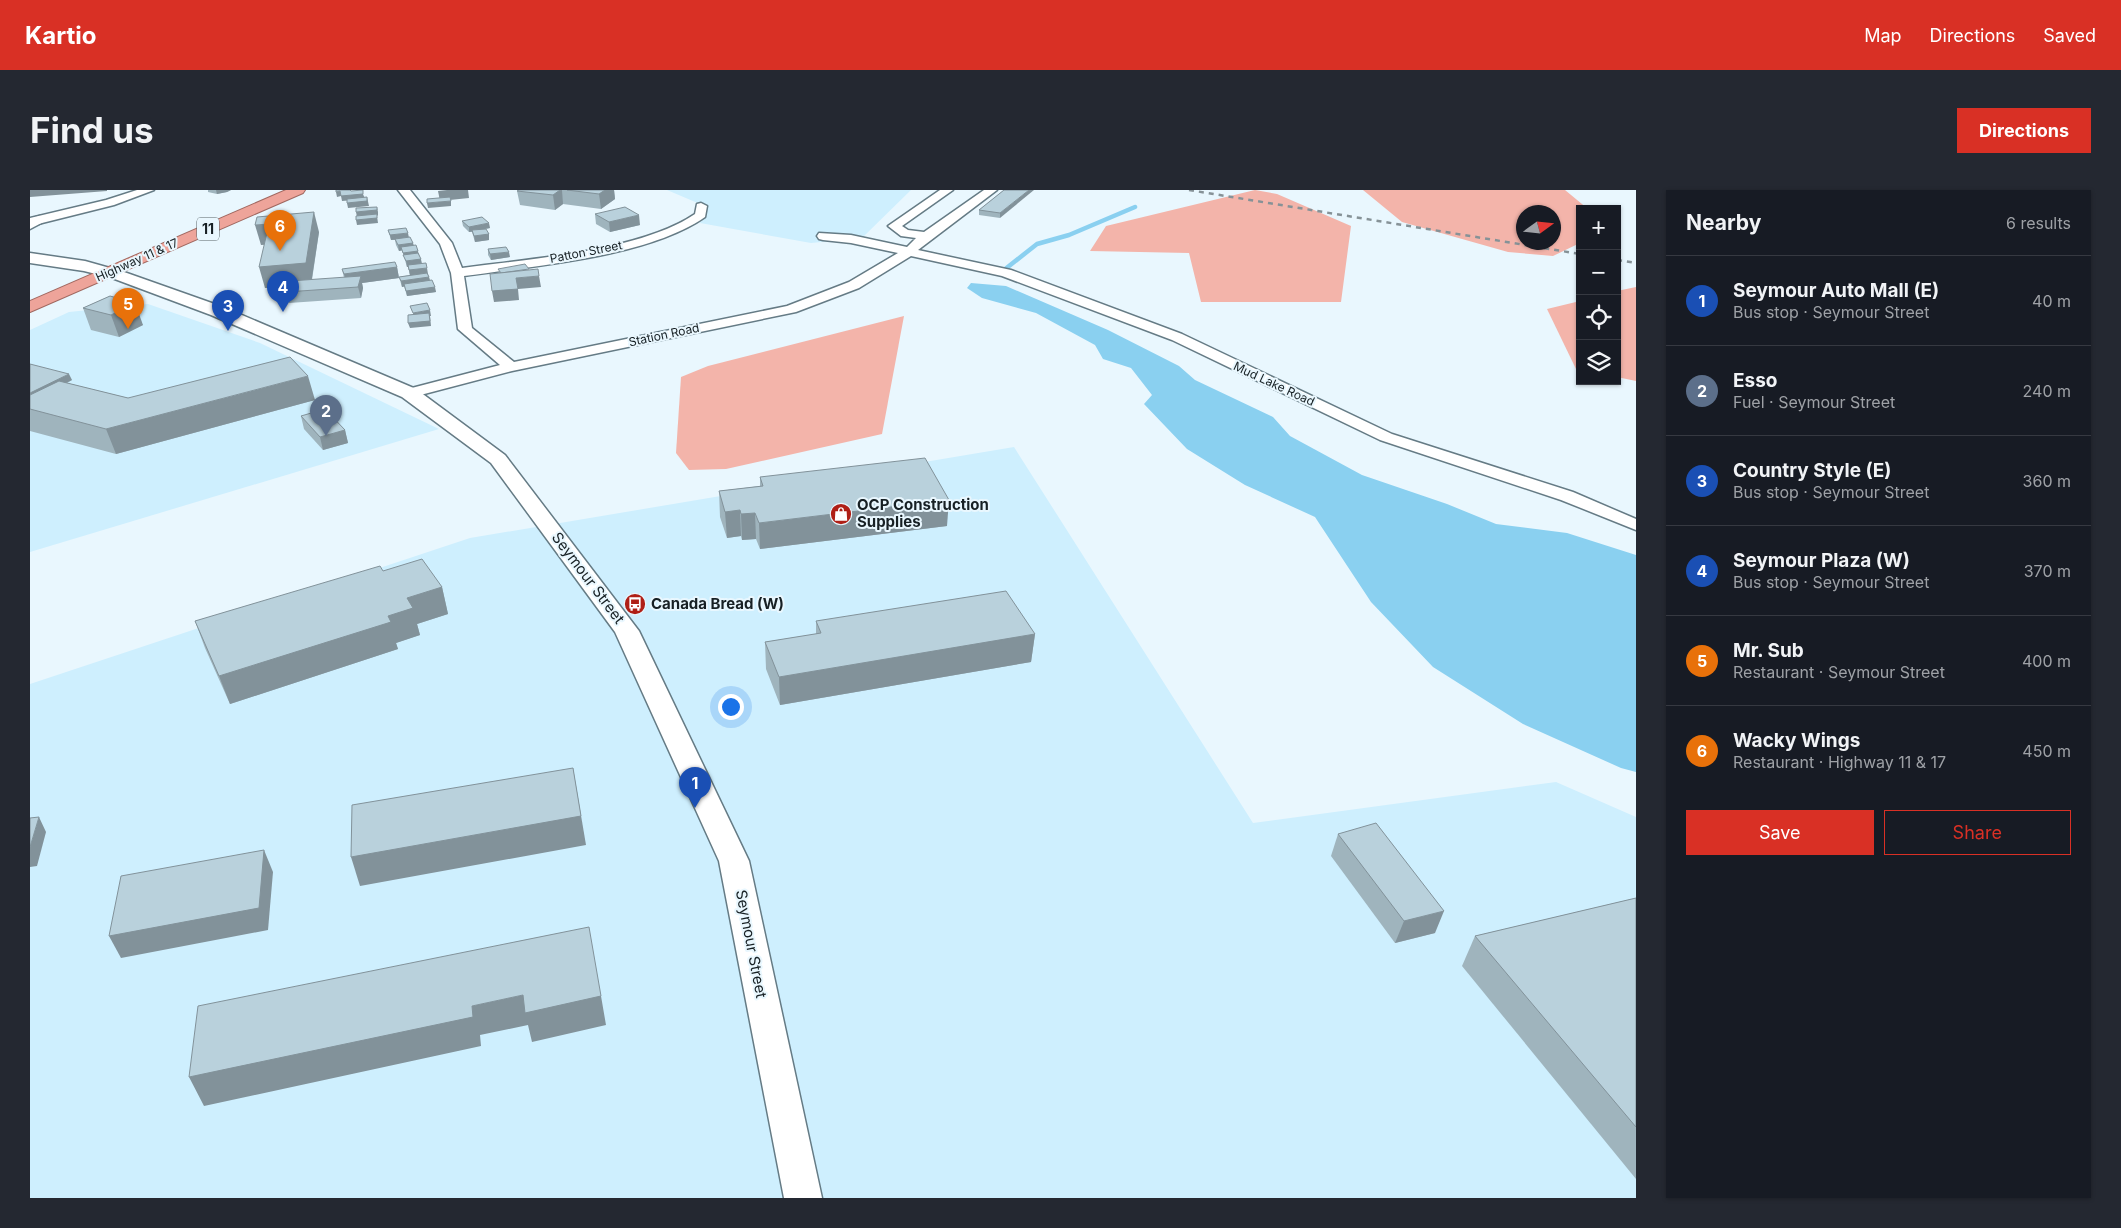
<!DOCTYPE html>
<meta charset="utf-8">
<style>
:root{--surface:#171b24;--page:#242831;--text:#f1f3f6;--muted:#9ea1a6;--line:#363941;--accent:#d93025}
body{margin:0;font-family:Inter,sans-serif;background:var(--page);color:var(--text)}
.controls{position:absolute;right:15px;top:15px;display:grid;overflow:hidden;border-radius:0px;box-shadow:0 1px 4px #0004}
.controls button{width:45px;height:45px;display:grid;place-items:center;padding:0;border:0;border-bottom:1px solid var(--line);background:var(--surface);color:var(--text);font:25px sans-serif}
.compass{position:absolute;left:1486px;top:15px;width:45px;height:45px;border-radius:50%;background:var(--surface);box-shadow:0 1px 4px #0004;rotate:75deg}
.you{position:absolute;left:700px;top:516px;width:18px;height:18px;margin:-12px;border:4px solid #fff;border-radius:50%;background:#1a73e8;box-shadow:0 0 0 8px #1a73e833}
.badge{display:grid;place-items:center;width:32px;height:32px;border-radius:50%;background:var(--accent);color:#fff;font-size:16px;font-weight:700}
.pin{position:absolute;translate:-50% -41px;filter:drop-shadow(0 1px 2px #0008)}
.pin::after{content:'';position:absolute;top:26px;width:18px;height:15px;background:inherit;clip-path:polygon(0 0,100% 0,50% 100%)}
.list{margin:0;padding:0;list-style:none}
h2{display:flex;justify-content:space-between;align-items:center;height:65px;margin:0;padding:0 20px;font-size:21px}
h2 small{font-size:16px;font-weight:400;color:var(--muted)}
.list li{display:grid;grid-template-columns:32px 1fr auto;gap:15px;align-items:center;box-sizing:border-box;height:90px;padding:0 20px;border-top:1px solid var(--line)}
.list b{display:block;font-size:19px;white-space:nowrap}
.list p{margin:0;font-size:16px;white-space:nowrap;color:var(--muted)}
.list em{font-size:16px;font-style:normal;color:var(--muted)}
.actions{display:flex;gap:10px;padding:15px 20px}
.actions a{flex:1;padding:11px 0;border:1px solid var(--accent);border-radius:0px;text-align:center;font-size:18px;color:var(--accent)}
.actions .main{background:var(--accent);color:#fff}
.icon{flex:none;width:28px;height:28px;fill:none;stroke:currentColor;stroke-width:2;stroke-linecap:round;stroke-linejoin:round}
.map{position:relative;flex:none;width:1606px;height:1008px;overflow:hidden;border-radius:0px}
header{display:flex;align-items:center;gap:30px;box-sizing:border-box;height:70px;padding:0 25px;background:var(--accent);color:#fff}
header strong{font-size:24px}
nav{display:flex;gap:28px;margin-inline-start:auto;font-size:18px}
.intro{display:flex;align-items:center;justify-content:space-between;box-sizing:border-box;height:120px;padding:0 30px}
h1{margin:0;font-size:35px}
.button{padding:12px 22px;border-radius:0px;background:var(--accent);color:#fff;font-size:18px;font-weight:700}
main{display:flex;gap:30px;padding:0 30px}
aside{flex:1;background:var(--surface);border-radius:0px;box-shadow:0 1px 4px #0004}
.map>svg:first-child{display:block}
.built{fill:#ceeffe}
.green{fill:#f3b4aa;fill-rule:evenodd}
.water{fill:#8ad0f0}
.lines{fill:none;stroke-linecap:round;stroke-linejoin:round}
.stream{stroke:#8ad0f0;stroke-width:4.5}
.minor-casing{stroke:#657b85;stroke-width:3}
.tertiary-casing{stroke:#657b85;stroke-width:3}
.trunk-casing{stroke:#a06860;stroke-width:2}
.minor{fill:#fff;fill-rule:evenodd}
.tertiary{fill:#fff;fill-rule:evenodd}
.trunk{fill:#eea49a;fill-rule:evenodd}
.rail{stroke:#869297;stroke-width:2.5;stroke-dasharray:5 5;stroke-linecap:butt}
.wall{fill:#9fb4bd}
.shaded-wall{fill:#82929a}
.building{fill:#b9d1dc;stroke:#82929a}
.labels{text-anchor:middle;stroke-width:4;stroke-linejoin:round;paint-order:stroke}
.far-street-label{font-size:12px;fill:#172024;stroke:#e9f7fe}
.shield{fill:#e9f7fe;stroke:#566065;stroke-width:1}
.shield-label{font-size:14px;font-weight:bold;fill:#172024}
.poi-label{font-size:15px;font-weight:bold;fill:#172024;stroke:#e9f7fe;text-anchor:start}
.street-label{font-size:15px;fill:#172024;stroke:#e9f7fe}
</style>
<header>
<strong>Kartio</strong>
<nav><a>Map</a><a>Directions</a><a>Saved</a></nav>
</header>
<div class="intro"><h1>Find us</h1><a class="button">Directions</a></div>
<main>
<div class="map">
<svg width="1606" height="1008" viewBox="0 0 1606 1008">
<rect width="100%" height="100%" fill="#e9f7fe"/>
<g class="built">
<polygon points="637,0 881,0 832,48 781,53 670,33 677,17"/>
<polygon points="118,114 230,153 409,239 0,362 0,140 39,122"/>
<polygon points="984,257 1223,633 1526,592 1606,627 1606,1008 0,1008 0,494 440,348"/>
</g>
<g class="green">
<polygon points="1225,0 1247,4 1321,36 1311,112 1171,112 1159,63 1060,61 1076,36"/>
<path d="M1333 0H1535L1558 19H1550V53L1523 66 1478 62 1372 32ZM1494 22H1524V52H1494Z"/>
<polygon points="1606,97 1606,191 1587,187 1587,101"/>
<polygon points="1550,111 1550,180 1546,179 1517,119"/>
<polygon points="874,126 852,244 696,279 659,280 646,263 651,187 678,176"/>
</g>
<polygon class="water" points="941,93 976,96 1078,140 1149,176 1165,190 1243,227 1260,246 1332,285 1417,314 1466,334 1537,343 1606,365 1606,582 1591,578 1493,534 1403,477 1341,412 1285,327 1215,295 1157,259 1114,214 1122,205 1101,178 1073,169 1065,155 1006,123 952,108 937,98"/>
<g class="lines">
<polyline class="stream" points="974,80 1007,54 1039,45 1105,17"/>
<g class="minor-casing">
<g id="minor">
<polygon points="107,0 124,0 84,15 0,36 0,28 76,10"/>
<path d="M368 0H380L422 53 432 78C498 69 611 61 665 24L667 14 671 13 677 16 675 27C618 67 503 76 434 86L442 138 484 172 757 116 819 92 868 63 821 53 793 50 789 49 787 46 789 43 821 45 877 57 886 48 871 46 858 36 910 0H923L872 36 878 40 894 42 954 0H967L888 60 981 80 1152 144 1362 244 1543 302 1606 329V340L1531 310 1350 250 1142 150 972 86 881 66 829 98 766 122 482 181 379 208 374 206 371 203 374 200 470 175 428 139 421 83 410 54Z"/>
</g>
</g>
<g class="tertiary-casing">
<g id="tertiary">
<polygon points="10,26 15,27 17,30 0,39 0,29"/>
<polygon points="0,63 55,71 94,82 193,117 386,199 475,265 609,441 719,671 792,1008 754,1008 689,671 585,442 461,273 372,207 181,125 82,88 54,81 0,73"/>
</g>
</g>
<g class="trunk-casing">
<polygon id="trunk" points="256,0 275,0 273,3 0,122 0,111"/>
</g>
<use href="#minor" class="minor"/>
<use href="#tertiary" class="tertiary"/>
<use href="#trunk" class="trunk"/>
<g class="rail">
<polyline points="1159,0 1550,64"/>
<polyline points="1587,70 1606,73"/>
</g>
</g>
<g class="wall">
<polygon points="178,0 201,0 197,2 187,4 178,2"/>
<polygon points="489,0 584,0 585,9 571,19 533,14 525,20 490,15 487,1"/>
<polygon points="974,0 970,28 949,25 949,20"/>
<polygon points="565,24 610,35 580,42 566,34"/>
<polygon points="432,31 460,38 455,39 459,44 459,50 445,52 442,42 439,42 433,36"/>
<polygon points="358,40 379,47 383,53 384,56 389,64 392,74 398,84 400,90 406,102 377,106 374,96 372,97 369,87 380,85 378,77 377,77 372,60 369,61 366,55 365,50 361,50"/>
<polygon points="289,42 282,90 314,88 312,79 367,77 369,88 332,93 333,98 331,108 259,113 256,102 258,96 235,98 234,55 231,55"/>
<polygon points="458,59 480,67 461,70 458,65"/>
<polygon points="80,106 113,135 89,147 61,140 53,118"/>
<polygon points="0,174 42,190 37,193 98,208 285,210 86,264 0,241"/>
<polygon points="271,226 315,240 318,253 293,260 274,239"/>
<polygon points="730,287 917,336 730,359 726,349 712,350 711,346 697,348 690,327 689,301 730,296"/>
<polygon points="353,381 412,397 418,424 387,434 390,445 366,453 368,459 200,514 175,458 165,431"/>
<polygon points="786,431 1005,444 1001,472 750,515 736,479 735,452 786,444"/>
<polygon points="1308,644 1405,743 1365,753 1301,666"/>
<polygon points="1606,708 1606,989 1432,776 1445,746"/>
</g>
<g class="shaded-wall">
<polygon points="0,0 77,0 77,1 0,7"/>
<polygon points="186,0 201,0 197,2 187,4"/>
<polygon points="417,0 438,0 439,8 410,11 408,1"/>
<polygon points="530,0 532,0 533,14 525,20 523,5"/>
<polygon points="575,0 584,0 585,9 571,19 569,4"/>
<polygon points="999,0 1004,0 970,28 970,23"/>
<polygon points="310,1 333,4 335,9 312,11 311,6 307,7 306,2"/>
<polygon points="337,7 339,16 318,18 317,13"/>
<polygon points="421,11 421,16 398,18 397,13"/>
<polygon points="347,17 348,22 348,25 347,26 348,33 327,35 326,30 327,27 326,22"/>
<polygon points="284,22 289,42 281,94 235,98 229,77"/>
<polygon points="609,25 610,35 580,42 579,32"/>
<polygon points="459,33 460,38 439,42 439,37"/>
<polygon points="239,34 244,54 231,55 225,35"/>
<polygon points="378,43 379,48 361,50 360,45"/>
<polygon points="459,44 459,50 445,52 444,46"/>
<polygon points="383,53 384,58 369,61 368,55"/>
<polygon points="388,61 389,66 375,68 373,63"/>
<polygon points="479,62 480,67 461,70 460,64"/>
<polygon points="391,69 392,75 377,77 376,71"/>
<polygon points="367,77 369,88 332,93 333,98 331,108 328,97 317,95 314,84"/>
<polygon points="397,78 398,84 380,86 379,80"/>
<polygon points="509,86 511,97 488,99 489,110 464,112 462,101 486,88"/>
<polygon points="399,87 400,92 372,97 371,91"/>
<polygon points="405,97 406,102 377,106 376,101"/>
<polygon points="105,113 113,135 89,147 81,125"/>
<polygon points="400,120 401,126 400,126 401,136 380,138 378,133 384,129 383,123"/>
<polygon points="39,184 42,190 0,211 0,203"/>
<polygon points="278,186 285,210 86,264 76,239"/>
<polygon points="315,240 318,253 293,260 290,247"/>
<polygon points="919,310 917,336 730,359 729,333"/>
<polygon points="710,320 711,346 697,348 695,322"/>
<polygon points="725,323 726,349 712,350 711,324"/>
<polygon points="412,397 418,424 387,434 390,445 366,453 368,459 200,514 189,486 358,426 377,408"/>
<polygon points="1005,444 1001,472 750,515 749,487"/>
<polygon points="543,578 556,655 330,696 321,667"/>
<polygon points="9,627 16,642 7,676 0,677 0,657"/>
<polygon points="234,660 243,682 238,740 91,768 79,746"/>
<polygon points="1414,721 1405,743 1365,753 1374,731"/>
<polygon points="493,805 571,806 576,835 502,852 498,835 450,845 451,856 174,916 159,887 442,816"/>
</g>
<g class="building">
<polygon points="306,0 320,0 321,1 333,0 333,4 311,6 310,1 306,2"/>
<polygon points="489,0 530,0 523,5 487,1"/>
<polygon points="537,0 575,0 569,4"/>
<polygon points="974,0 999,0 970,23 949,20"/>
<polygon points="337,7 337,11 317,13 317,9"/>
<polygon points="420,7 421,11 397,13 397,9"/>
<polygon points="347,17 347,20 326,22 326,18"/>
<polygon points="595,17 609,25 579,32 565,24"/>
<polygon points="284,22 276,73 229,77 239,34 225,35 227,27"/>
<polygon points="347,24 347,28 326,30 326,26"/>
<polygon points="452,27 459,33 439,37 432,31"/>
<polygon points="376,38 378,43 360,45 358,40"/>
<polygon points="456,39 459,44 444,46 442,40"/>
<polygon points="380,47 383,53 368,55 365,49"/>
<polygon points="386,55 388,61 373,63 371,57"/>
<polygon points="476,57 479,62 460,64 458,59"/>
<polygon points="388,63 391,69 376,71 373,65"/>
<polygon points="365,72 367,77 314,84 312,79"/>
<polygon points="396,73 397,78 379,80 378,75"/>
<polygon points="495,74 499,79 471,83 468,79"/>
<polygon points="508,79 509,86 486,88 488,99 462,101 460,84"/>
<polygon points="397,83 399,87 371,91 369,87"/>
<polygon points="331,86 328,97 256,102 260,91"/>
<polygon points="402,90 405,97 376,101 374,94"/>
<polygon points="80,106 105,113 81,125 53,118"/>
<polygon points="397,113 400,120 383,123 380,116"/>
<polygon points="399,123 400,131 378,133 378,125"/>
<polygon points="260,167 278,186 76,239 0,219 0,205 29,191 98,208"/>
<polygon points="0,174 39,184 0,203"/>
<polygon points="295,219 315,240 290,247 271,226"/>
<polygon points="895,268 919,310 729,333 725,323 711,324 710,320 695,322 689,301 733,296 730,287"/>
<polygon points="392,369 412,397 377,408 383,418 358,426 361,432 189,486 165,431 350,376 353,381"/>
<polygon points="976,401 1005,444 749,487 735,452 791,443 786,431"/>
<polygon points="543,578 551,626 321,667 322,615"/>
<polygon points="9,627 0,657 0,628"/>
<polygon points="1346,633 1414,721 1374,731 1308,644"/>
<polygon points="234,660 229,718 79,746 91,686"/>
<polygon points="1606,708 1606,937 1445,746"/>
<polygon points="559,737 571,806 495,823 493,805 442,816 443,827 159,887 168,816"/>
</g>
<defs>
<g id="shop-disc" transform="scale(1.125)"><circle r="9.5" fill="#af1f16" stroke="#e9f7fe"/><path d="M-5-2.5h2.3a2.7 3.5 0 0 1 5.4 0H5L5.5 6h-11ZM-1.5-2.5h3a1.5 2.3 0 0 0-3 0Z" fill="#fff"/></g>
<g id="bus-disc" transform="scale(1.125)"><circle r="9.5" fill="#af1f16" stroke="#e9f7fe"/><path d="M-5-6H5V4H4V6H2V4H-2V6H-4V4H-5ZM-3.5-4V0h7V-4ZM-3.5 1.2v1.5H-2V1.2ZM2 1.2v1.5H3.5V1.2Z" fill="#fff"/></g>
</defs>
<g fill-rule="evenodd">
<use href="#shop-disc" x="811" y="324"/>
<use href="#bus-disc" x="605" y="414"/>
</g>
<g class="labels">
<g class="far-street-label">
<text transform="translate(556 62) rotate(-11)" y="4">Patton Street</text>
<text transform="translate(107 70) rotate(-24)" y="4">Highway 11 &amp; 17</text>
<text transform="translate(634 145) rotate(-12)" y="4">Station Road</text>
<text transform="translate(1244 194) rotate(25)" y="4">Mud Lake Road</text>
</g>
<rect class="shield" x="167" y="27.5" width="22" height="23" rx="4"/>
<g class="shield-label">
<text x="178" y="44">11</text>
</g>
<g class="poi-label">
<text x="827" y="320">OCP Construction<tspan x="827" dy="17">Supplies</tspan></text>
<text x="621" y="419">Canada Bread (W)</text>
</g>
<g class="street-label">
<text transform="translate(558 388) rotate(53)" y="5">Seymour Street</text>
<text transform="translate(721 754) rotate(79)" y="5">Seymour Street</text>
</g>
</g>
</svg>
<div class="controls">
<button>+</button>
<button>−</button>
<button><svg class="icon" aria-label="locate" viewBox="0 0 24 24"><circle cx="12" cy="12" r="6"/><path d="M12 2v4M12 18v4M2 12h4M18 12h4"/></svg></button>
<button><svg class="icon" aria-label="layers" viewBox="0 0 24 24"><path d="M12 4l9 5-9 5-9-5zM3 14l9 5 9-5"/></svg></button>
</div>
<svg class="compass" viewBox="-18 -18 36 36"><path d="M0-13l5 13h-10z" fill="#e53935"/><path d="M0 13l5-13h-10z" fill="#9ea1a6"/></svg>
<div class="you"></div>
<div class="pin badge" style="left:665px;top:618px;background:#1a4fb4">1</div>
<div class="pin badge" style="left:296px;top:246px;background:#5c6f8a">2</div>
<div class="pin badge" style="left:198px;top:141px;background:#1a4fb4">3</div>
<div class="pin badge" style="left:253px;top:122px;background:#1a4fb4">4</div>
<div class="pin badge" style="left:98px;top:139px;background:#e8710a">5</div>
<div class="pin badge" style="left:250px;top:61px;background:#e8710a">6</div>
</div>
<aside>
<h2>Nearby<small>6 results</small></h2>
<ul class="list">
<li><span class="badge" style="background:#1a4fb4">1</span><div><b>Seymour Auto Mall (E)</b><p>Bus stop · Seymour Street</p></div><em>40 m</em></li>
<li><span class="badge" style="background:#5c6f8a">2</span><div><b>Esso</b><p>Fuel · Seymour Street</p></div><em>240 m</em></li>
<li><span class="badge" style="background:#1a4fb4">3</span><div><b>Country Style (E)</b><p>Bus stop · Seymour Street</p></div><em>360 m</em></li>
<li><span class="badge" style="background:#1a4fb4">4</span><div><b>Seymour Plaza (W)</b><p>Bus stop · Seymour Street</p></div><em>370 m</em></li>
<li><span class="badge" style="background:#e8710a">5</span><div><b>Mr. Sub</b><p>Restaurant · Seymour Street</p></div><em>400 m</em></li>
<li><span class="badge" style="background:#e8710a">6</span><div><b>Wacky Wings</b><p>Restaurant · Highway 11 &amp; 17</p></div><em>450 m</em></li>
</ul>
<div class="actions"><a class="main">Save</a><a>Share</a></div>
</aside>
</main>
